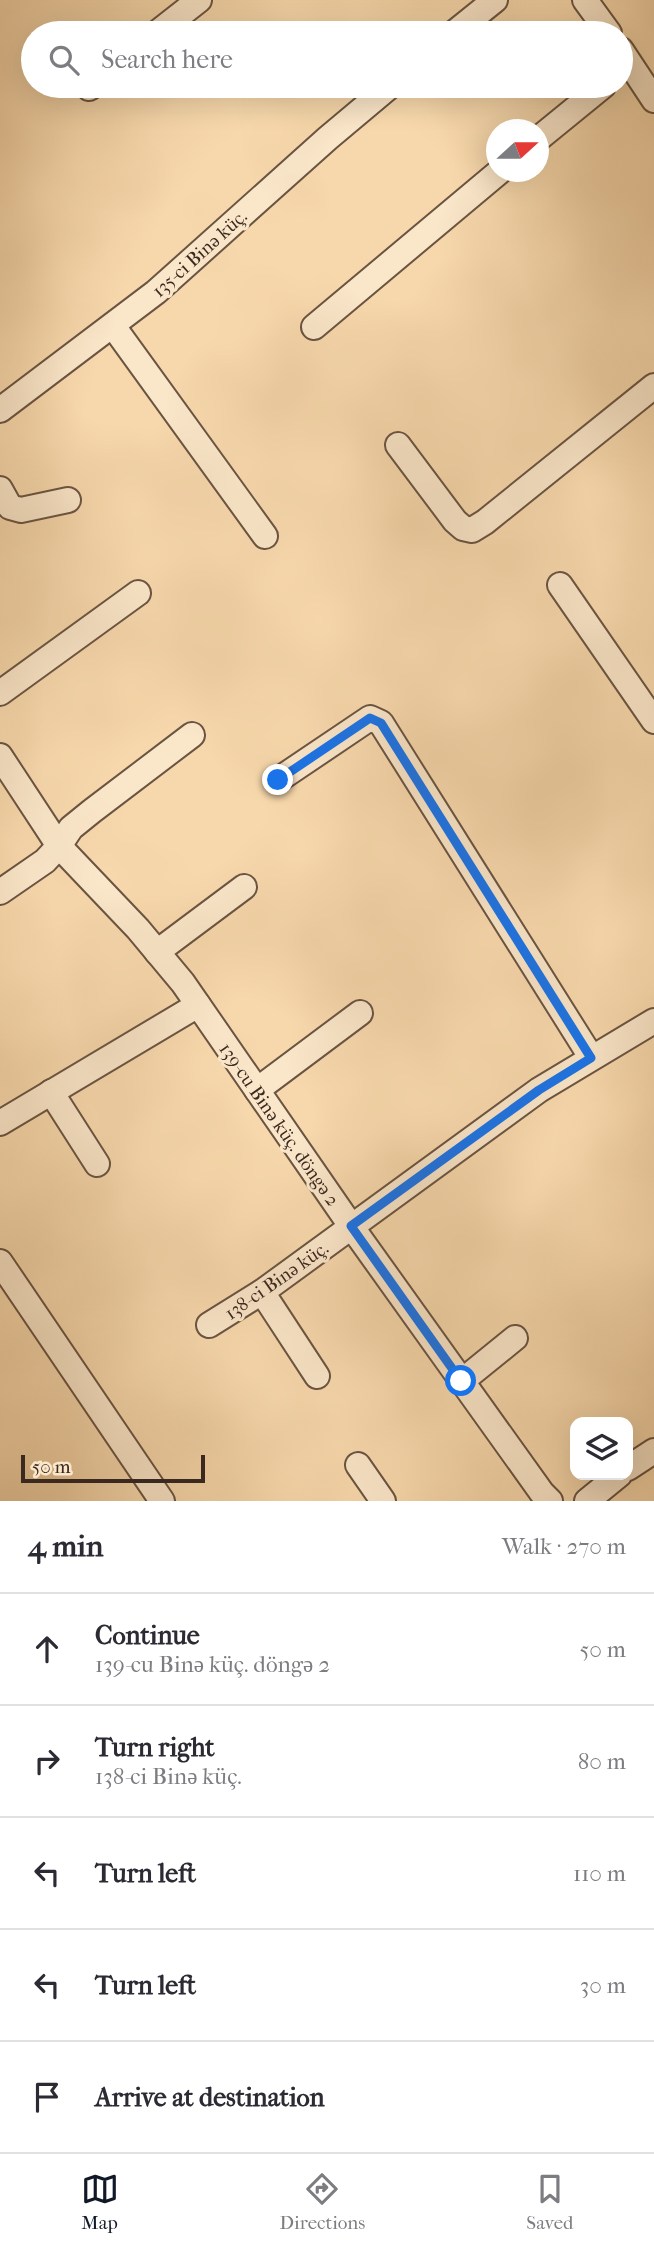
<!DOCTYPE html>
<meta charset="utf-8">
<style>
:root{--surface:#fff;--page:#f2f2f3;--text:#2b2b33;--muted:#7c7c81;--line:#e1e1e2;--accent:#111827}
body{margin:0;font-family:"IM FELL French Canon",serif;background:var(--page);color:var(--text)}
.controls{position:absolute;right:21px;bottom:21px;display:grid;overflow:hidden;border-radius:14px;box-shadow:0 7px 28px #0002}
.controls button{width:63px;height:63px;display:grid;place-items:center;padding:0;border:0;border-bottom:2px solid var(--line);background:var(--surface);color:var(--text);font:35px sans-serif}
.compass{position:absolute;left:486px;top:119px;width:63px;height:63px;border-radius:50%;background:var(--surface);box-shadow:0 7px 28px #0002;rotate:69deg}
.scale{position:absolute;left:21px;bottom:18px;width:184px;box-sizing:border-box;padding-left:7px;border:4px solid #3b281f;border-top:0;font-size:19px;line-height:24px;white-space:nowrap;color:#3b281f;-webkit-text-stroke:5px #fae6c9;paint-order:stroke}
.stop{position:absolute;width:21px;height:21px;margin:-16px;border:5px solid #1a73e8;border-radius:50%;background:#fff}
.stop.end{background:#1a73e8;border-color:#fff;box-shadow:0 2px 7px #0008}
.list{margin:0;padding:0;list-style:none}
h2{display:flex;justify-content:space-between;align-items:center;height:91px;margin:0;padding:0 28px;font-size:30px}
h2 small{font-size:23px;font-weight:400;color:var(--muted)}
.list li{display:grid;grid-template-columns:46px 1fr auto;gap:21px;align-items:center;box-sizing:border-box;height:112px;padding:0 28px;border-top:2px solid var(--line)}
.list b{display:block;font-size:26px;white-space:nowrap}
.list p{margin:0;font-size:23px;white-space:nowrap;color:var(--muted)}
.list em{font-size:23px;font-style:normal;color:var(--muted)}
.icon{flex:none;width:38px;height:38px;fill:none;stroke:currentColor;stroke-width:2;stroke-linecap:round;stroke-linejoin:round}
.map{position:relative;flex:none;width:654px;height:1501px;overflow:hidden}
.search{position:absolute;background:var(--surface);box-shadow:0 7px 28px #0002;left:21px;right:21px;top:21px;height:77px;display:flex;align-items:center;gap:18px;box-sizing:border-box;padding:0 24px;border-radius:38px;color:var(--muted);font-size:26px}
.sheet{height:651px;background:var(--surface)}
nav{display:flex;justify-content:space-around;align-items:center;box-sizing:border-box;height:98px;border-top:2px solid var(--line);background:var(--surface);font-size:19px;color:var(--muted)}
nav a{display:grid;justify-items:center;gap:4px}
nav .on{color:var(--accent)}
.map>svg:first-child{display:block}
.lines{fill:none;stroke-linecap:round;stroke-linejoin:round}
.minor-casing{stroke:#6a5442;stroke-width:28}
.minor{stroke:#fae6c9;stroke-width:24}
.route{stroke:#1a73e8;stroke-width:9}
.labels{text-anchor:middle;stroke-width:6;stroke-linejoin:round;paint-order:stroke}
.street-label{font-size:19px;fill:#3b281f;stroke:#fae6c9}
</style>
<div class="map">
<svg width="654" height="1501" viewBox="0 0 654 1501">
<rect width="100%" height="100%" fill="#f7d8ac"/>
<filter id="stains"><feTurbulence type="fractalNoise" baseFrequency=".00286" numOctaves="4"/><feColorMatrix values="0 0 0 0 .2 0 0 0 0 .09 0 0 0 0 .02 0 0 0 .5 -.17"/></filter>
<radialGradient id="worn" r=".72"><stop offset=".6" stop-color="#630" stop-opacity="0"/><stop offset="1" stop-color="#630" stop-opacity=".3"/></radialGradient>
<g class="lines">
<g class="minor-casing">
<g id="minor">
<polyline points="585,0 609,33"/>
<polyline points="157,33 199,0"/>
<polyline points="454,33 495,0"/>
<polyline points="621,50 654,100"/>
<polyline points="89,88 92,86"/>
<polyline points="538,139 603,86"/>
<polyline points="113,326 265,536"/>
<polyline points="314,327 499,172"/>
<polyline points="0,410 156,292 328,138 390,86"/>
<polyline points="398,445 455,521 463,528 472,530 485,522 654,386"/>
<polyline points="0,489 10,507 21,510 68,500"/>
<polyline points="560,585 654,721"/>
<polyline points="0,693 138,593"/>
<polyline points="0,756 59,846 138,929 183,983 351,1226 542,1493 550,1501"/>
<polyline points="278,780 370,718 381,723 591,1057"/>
<polyline points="0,892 45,861 59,846 71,828 92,811 192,735"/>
<polyline points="157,952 244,887"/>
<polyline points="257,1090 360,1013"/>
<polyline points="51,1092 97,1164"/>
<polyline points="0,1123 198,1005"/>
<polyline points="0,1262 162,1501"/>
<polyline points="262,1292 317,1376"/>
<polyline points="209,1325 262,1292 539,1090 654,1021"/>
<polyline points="462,1381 515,1338"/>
<polyline points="358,1465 383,1501"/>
<polyline points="628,1468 654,1451"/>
<polyline points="587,1501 619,1475"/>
</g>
</g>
<use href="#minor" class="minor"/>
</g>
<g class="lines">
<polyline class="route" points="278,780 370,718 381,723 591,1058 539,1090 351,1226 461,1381"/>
</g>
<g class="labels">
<g class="street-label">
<text transform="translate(199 253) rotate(-42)" y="7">135-ci Binə küç.</text>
<text transform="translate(280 1124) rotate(55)" y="7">139-cu Binə küç. döngə 2</text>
<text transform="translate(276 1280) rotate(-35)" y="7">138-ci Binə küç.</text>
</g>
</g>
<rect width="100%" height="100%" filter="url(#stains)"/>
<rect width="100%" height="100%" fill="url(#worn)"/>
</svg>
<div class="controls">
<button><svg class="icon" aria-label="layers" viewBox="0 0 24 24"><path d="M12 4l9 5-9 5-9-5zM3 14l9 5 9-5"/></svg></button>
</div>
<svg class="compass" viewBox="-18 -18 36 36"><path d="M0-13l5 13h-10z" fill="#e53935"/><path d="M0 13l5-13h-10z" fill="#7c7c81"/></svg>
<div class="scale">50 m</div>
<div class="stop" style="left:461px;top:1381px"></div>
<div class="stop end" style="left:278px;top:780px"></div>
<div class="search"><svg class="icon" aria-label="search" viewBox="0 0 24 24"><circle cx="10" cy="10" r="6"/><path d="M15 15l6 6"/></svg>Search here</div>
</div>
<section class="sheet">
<h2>4 min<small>Walk · 270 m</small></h2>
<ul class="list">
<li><svg class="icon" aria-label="ahead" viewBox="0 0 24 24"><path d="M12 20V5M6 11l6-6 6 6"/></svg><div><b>Continue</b><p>139-cu Binə küç. döngə 2</p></div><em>50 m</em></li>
<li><svg class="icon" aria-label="right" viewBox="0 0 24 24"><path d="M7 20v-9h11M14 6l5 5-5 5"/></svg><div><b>Turn right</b><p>138-ci Binə küç.</p></div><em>80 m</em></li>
<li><svg class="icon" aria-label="left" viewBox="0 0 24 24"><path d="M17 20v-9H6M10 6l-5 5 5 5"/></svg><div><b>Turn left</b></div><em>110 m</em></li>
<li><svg class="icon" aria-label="left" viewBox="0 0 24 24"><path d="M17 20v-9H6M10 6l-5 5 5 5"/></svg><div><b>Turn left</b></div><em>30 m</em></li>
<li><svg class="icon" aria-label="arrive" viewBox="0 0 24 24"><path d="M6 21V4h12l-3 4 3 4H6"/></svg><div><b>Arrive at destination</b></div></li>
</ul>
</section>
<nav>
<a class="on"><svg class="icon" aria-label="map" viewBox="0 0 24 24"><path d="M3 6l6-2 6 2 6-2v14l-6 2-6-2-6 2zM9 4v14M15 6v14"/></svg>Map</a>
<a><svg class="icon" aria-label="directions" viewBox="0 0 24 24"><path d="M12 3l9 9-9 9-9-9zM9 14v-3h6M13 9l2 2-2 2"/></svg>Directions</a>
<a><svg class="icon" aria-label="saved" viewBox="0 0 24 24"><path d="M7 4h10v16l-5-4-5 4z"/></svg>Saved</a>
</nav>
